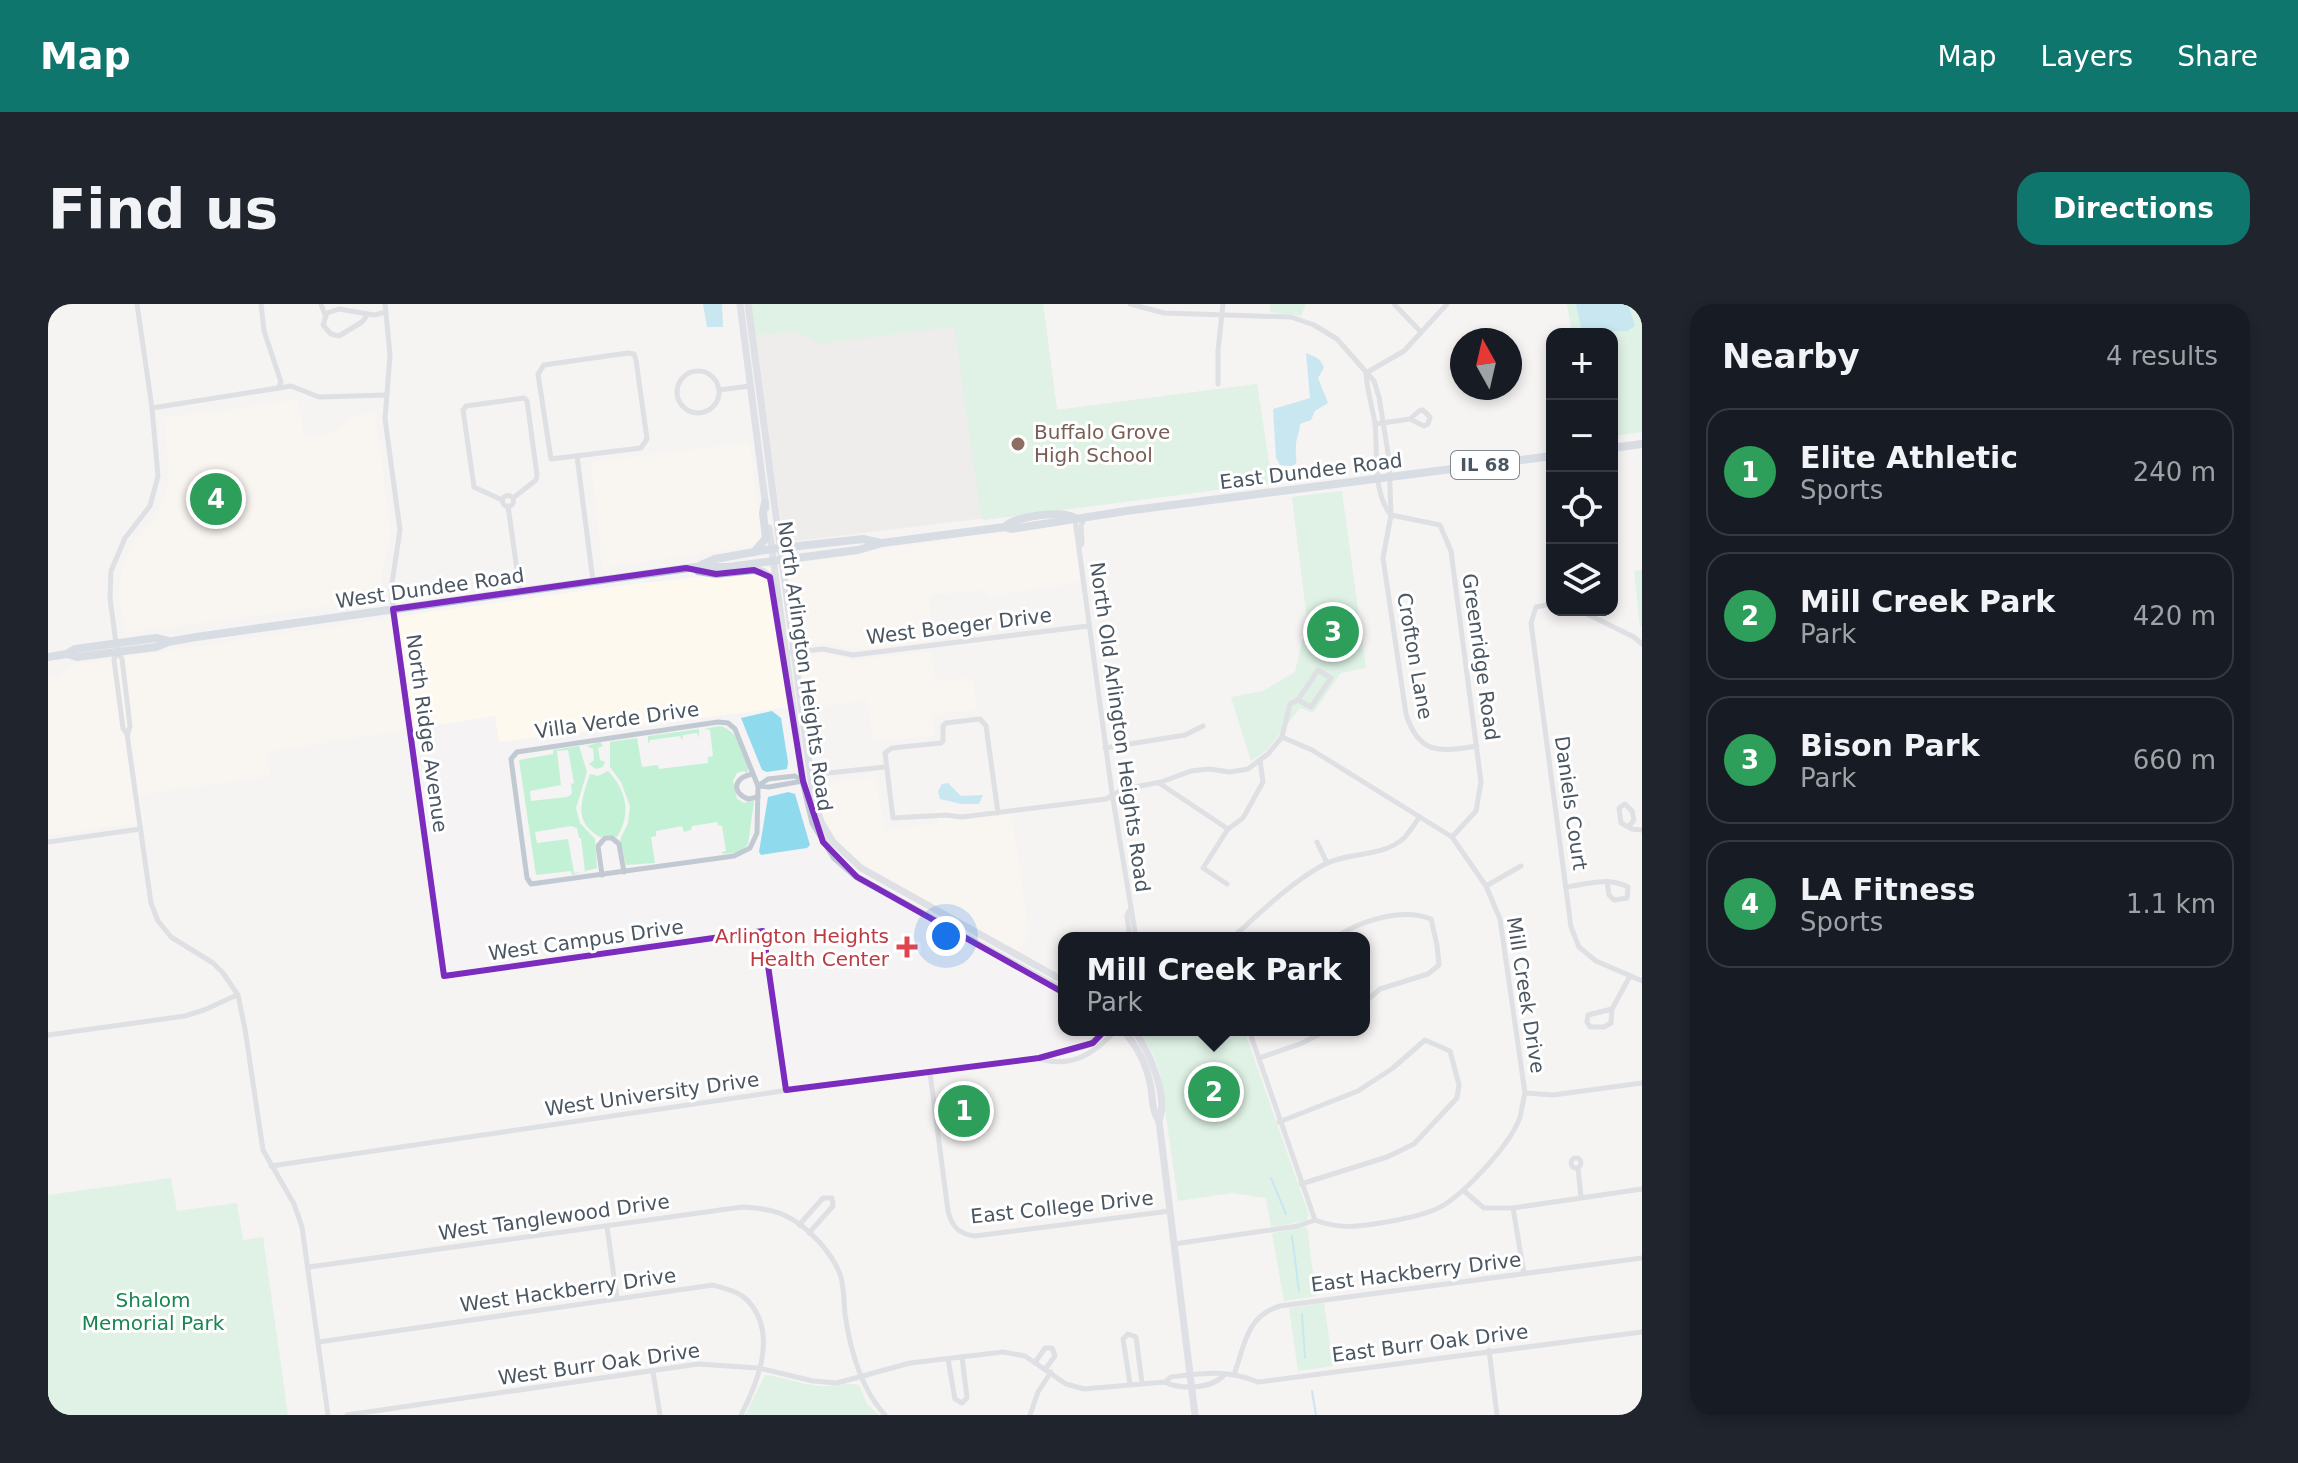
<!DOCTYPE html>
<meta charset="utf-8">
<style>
:root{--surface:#171b24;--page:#20242c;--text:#f1f3f6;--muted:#9ea1a6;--line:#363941;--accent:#0f766e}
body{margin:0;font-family:"DejaVu Sans",sans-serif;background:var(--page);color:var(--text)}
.controls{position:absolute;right:24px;top:24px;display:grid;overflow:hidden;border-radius:16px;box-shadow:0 4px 12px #0003}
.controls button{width:72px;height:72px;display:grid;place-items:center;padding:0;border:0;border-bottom:2px solid var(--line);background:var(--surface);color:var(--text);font:40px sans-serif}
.compass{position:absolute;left:1402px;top:24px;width:72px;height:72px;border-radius:50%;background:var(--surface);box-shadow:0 4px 12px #0003;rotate:352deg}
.you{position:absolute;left:898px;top:632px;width:28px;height:28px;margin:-20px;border:6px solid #fff;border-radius:50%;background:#1a73e8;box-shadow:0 0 0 12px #1a73e833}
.badge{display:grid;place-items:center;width:52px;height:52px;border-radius:50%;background:var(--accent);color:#fff;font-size:26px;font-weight:700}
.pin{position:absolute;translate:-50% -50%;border:4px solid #fff;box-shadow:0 2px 8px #0006}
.popup{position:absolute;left:1010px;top:628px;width:312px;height:104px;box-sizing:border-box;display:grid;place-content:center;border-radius:16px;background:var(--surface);filter:drop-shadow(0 2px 6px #0005);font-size:26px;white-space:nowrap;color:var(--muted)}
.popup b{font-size:30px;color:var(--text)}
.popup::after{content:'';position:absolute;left:50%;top:100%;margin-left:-16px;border:16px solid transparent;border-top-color:var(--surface)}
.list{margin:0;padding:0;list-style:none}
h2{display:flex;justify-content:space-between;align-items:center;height:104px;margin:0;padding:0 32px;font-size:34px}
h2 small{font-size:26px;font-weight:400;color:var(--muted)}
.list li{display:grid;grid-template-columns:52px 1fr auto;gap:24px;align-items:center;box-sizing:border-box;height:128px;margin:0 16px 16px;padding:0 16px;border:2px solid var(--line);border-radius:24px}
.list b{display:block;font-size:30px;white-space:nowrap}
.list p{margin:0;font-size:26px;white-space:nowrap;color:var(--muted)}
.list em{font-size:26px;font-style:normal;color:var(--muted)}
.icon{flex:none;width:44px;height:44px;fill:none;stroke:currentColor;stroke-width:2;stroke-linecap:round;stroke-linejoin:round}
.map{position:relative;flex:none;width:1594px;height:1111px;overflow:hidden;border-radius:24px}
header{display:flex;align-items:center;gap:48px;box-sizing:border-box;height:112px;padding:0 40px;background:var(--accent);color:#fff}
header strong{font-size:38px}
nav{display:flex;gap:44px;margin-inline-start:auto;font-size:28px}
.intro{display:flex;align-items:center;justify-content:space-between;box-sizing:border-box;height:192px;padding:0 48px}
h1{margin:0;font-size:56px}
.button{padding:20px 36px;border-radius:24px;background:var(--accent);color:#fff;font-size:28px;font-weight:700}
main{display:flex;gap:48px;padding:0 48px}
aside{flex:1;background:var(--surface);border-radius:24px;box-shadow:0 4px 12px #0003}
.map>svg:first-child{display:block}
.commercial{fill:#fdf9ef}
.education{fill:#e6e4e5}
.green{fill:#c3f1d5;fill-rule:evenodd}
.water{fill:#90daee}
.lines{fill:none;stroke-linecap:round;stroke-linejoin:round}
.stream{stroke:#90daee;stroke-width:2}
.street{stroke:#c1cad2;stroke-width:5}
.secondary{stroke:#c1cbd6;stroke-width:7}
.primary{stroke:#b3c2d1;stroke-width:8}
.marked{fill:none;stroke:#7b2cbf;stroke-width:6;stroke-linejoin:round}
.education-dot{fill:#8d6e63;stroke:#fff;stroke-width:3}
.health-dot{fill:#e0444e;stroke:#fff;stroke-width:3}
.labels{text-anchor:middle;stroke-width:6;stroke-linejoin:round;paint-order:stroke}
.shield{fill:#fff;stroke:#808990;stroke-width:2}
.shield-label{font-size:18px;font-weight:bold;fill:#4a5661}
.education-label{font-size:20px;fill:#785e54;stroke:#fff;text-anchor:start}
.street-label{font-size:20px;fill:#4a5661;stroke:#fff}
.health-label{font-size:20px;fill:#be3a42;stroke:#fff;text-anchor:end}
.park-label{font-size:20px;fill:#17864f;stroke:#fff}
</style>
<header>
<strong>Map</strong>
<nav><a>Map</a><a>Layers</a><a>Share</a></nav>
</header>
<div class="intro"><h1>Find us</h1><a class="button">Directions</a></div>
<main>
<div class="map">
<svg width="1594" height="1111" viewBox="0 0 1594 1111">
<rect width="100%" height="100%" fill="#f5f3f3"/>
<g class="commercial">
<polygon points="250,96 256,133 285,129 301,113 327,109 343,231 333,270 336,295 77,329 71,290 74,262 85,239 104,218 116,196 121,171 116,114"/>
<polygon points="701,138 714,232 712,238 706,242 674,247 554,264 543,158"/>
<polygon points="1024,219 1032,278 940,293 937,286 881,291 886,337 809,346 775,339 735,343 742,403 451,438 447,412 219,448 222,472 92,491 96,518 0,532 0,374 11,372 22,361 382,308 576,281 691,269 845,244"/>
<polygon points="883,347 888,377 925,374 929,406 885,410 887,432 825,438 819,397 758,404 750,359 756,352 774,350 809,356"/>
<polygon points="827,473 837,526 890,519 889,506 901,504 911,510 963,505 981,628 971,649 802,553 781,524 773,507 768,481"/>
</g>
<polygon class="education" points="702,0 995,0 1009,106 1209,80 1224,179 741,238 736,231 731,203"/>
<g class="green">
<polygon points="702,0 995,0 1009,106 1209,80 1224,179 936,216 933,213 907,28 904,23 771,40 750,28 709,31 706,29"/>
<polygon points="1222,0 1258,0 1253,12 1222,8"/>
<polygon points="1519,0 1594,0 1594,128 1564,132 1564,30 1524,30"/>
<polygon points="1294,187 1318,364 1293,369 1265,409 1252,404 1219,446 1203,457 1183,393 1215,387 1247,368 1259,316 1244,193"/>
<polygon points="1594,266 1594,322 1592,322 1586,267"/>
<path d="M672 422C691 427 694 447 701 464L699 469 695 467 689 469 685 477 689 495 696 499 704 496 706 498 700 540 692 548 675 550 674 548 678 547 674 522 670 521 669 518 644 522 643 526 636 528 634 522 608 527V532L603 533 607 559 578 561 572 536 580 519 582 502 573 478 562 463V438L589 434 594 463 610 461 611 465 660 459V453L665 452 662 426 656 425Z"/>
<polygon points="651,425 651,434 649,429 635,431 634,436 632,432 602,436 600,440 600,432"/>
<polygon points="552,438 555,442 550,444 552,456 557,458 555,463 548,465 541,460 546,456 545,445 539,442"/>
<path d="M531 442 539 468 528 504 532 519 547 535 549 564 524 571 523 567 488 571 471 456 505 450V446ZM520 446 526 479 523 480 524 490 519 493 483 497 482 487 513 481 509 447ZM523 522 529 524 531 534H533L537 568 526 569 520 535 489 539 487 528Z"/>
<path d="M560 467C578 486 584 509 569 533L558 531 552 533C524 518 534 495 542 470L550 472Z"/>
<polygon points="1092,726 1196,726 1261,911 1258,917 1223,923 1218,894 1183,889 1130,897 1112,769 1107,754"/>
<polygon points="123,874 129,907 189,899 195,936 215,933 240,1111 0,1111 0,891"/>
<polygon points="1259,923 1268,992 1236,997 1224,929"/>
<polygon points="1276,999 1285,1062 1250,1067 1241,1004"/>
<path d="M717 1071C735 1073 752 1080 771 1082 784 1083 799 1078 811 1081L819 1100 831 1111H697Z"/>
</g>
<g class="water">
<polygon points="655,0 674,0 675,23 659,23"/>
<polygon points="1528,0 1580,0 1587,22 1579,27 1534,28"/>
<path d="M1258 49C1267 53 1273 54 1276 64L1270 74 1280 99 1267 107 1263 116 1252 120C1252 128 1248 134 1248 141 1246 155 1256 165 1232 161L1228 154 1225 105 1262 94Z"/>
<polygon points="724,407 733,414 740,458 739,465 719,468 714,466 693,414"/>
<polygon points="900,479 913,492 935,491 931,500 913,500 892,495 890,487 894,480"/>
<polygon points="740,488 747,490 762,541 759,544 713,551 711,548 720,493"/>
</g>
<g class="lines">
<g class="stream">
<polyline points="1223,874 1238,910"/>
<polyline points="1244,932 1251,987"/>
<polyline points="1254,1010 1257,1054"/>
<polyline points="1264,1087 1268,1111"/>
</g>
<g class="street">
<polyline points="213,0 216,27 233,78 230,84"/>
<polyline points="273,0 277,11"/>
<polyline points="337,0 342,51 337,115 352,226 343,286 396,672 715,627 738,786"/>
<path d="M1082 0 1116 9 1243 13 1266 21 1289 35 1326 77 1331 93 1341 155 1343 211C1324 189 1330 146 1327 119 1324 102 1319 86 1318 69"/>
<polyline points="1346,0 1373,28"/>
<polyline points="320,10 314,18 291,32 283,30 275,21 279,9 291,5 326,11 338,8"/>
<polygon points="580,49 586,50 588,56 599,135 593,144 503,155 490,70 496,61"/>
<circle cx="650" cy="88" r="21"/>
<polyline points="1318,69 1356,47 1399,0"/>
<polyline points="1170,80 1170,47 1175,0"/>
<polyline points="671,86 702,82"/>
<polyline points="104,104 243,82 271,93 339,91"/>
<polyline points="1327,120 1362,115 1376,122 1380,120 1382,113 1375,106 1371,107 1362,115"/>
<polyline points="529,152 545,277"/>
<circle cx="460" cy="197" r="5.5"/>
<polyline points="454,196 426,183 415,106 418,102 476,94 479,97 489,171 488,176 465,194"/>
<polyline points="460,202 472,287"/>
<polyline points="1027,215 1064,489 1088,634"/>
<polyline points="1031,243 1034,240 1033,222 1036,214"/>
<polyline points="1504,300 1488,303 1483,319 1523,623 1531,643 1548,657 1594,677"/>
<polyline points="1531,306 1586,333 1594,340"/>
<polyline points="69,348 66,356 75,424 79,430 103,599 110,617 123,633 165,659 175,669 190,691 197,725 215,846 246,900 254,923 280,1111"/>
<polyline points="738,349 775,345 805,351 1040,322"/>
<polygon points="670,418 680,419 687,425 710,482 709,529 702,544 686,552 483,580 479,574 463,455 469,448"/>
<polyline points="80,430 82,422 74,355 69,347 62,294 63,267 77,234 102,202 110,172 104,104 89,0"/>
<polyline points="1057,444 1137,431 1155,422"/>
<path d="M705 470C688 472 681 487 700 495L710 493"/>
<polyline points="762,471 837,463"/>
<polygon points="747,472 755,477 721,483 710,482 720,475"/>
<polyline points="1111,479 1180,525"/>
<polyline points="950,509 938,422 932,415 898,419 895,422 895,437 893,439 844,444 837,449 845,514 898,511 914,513 1058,495 1076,485 1113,478 1143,467 1161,465 1182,468 1200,465 1221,449 1234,433 1242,400 1250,396 1270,366 1283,374 1263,403 1250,396"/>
<polyline points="1582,521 1586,516 1584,507 1577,500 1571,504 1573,519 1584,525 1594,526"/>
<path d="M1404 533 1428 507 1433 478 1403 247 1392 221 1343 211 1335 254 1358 410C1371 451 1391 448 1429 442"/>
<polyline points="0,538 92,525"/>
<polyline points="1269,538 1279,559"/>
<polyline points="554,571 550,542 557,534 564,534 571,540 576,568"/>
<polyline points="1179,580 1155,564 1180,525 1195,514 1215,478 1212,456"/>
<polyline points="1438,582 1473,562"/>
<path d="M1518 583C1538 580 1561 573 1580 583L1579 594 1566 596 1561 591 1559 577"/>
<polyline points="1081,607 1079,612 1082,634"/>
<path d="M1184 634C1213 608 1241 580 1275 561 1301 547 1334 554 1356 534 1362 528 1366 520 1371 514"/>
<path d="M1286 634C1312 617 1354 603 1383 615L1389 641 1391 661 1380 670 1332 685 1316 699"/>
<polyline points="1564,705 1563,719 1556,723 1542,723 1539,718 1540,711 1564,705 1582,672"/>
<polyline points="1201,726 1267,916"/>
<polyline points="0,731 137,712 156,706 189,691"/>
<polyline points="1211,754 1252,740 1280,726"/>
<path d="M992 755C1024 764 1046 750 1068 726"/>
<path d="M882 769 900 907C904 923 911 930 927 932L1122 907"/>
<polyline points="1477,789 1505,791 1594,779"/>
<polyline points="1231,818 1310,787 1345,764 1377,736 1402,747 1411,781 1409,794 1366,840 1339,853 1253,880"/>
<circle cx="1528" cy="859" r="5"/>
<polyline points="223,862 741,786 991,754 1039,742 1058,726"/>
<polyline points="1530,864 1533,893"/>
<polyline points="1416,887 1436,904 1465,904 1594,885"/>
<polyline points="1465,904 1476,970"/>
<polyline points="751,921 775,894 784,894 785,902 761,929"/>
<polyline points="559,923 569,994"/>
<path d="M1126 940 1250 922 1267 916C1290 925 1308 923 1332 919 1351 916 1369 913 1386 906 1412 896 1463 840 1472 813 1474 805 1475 797 1477 789L1452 615 1438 582 1404 533 1264 446 1234 433"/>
<path d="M261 963 694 903C708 904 723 905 736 911 759 921 785 949 793 973 796 985 796 998 797 1010 802 1045 813 1085 837 1111"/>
<path d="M271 1038 665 981C677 985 691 987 700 997 730 1029 710 1078 693 1111"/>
<polyline points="1441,1046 1449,1111"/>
<polyline points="900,1055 907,1095 914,1099 919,1094 914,1053"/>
<polyline points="988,1057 997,1044 1004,1044 1007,1052 998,1064"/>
<polyline points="605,1068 612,1111"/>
<path d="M1187 1068C1197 1039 1199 1012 1232 1002L1594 954"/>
<path d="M1117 1078 1123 1073C1155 1069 1179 1065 1210 1078L1594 1028"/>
<polyline points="1082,1080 1075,1035 1080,1030 1088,1033 1094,1079"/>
<path d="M299 1111 650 1060 711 1064 765 1077 789 1079 862 1059 955 1048 977 1052 1018 1080 1036 1085 1117 1078C1132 1086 1164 1085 1176 1071"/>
<polyline points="982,1111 990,1088 1003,1068"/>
</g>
<g class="secondary">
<polyline points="692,0 718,204"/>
<polyline points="700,0 765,491 773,518 785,538 813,564 1016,677"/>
<polyline points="721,224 755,477 765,519 786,553 809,573 1016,687"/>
<path d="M1075 726C1088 741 1098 759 1102 779 1105 792 1103 806 1111 817"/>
<path d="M1086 726C1101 747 1121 792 1111 817L1147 1111"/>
</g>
<g class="primary">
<polyline points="1564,144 1594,140"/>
<path d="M957 223C966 212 1015 206 1027 214"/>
<polyline points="706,248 718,234 715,209 717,199"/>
<polyline points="653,261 667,255 723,245 815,235 833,239"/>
<polyline points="650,267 668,270 706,266 715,268 722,273 730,295"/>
<polyline points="19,350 27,345 108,334 120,337"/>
<polyline points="0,353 19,350 29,353 108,343 120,338 148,333 648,263 680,263 810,246 834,239 957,223 963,225 1078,207 1504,152"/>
</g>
</g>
<path d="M0 0H1594V1111H0ZM638 264 668 270 706 266 722 273 755 477 775 538 809 573 1066 717 1045 739 991 754 738 786 715 627 396 672 345 305Z" fill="#f5f3f3" fill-opacity=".55" fill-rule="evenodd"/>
<path class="marked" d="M638 264 668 270 706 266 722 273 755 477 775 538 809 573 1066 717 1045 739 991 754 738 786 715 627 396 672 345 305Z"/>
<circle class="education-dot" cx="970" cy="140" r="8"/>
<path class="health-dot" d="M855 631h8v8h8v8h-8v8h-8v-8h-8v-8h8z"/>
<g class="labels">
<rect class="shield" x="1403" y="147" width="68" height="28" rx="6"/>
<g class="shield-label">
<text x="1437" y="167">IL 68</text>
</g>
<g class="education-label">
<text x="986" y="135">Buffalo Grove<tspan x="986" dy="23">High School</tspan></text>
</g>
<g class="street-label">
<text transform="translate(1263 167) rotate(-7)" y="7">East Dundee Road</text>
<text transform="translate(382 284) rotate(-8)" y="7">West Dundee Road</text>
<text transform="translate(911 322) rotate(-7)" y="7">West Boeger Drive</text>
<text transform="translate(1367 352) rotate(80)" y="7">Crofton Lane</text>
<text transform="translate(1433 353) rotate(82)" y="7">Greenridge Road</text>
<text transform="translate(757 362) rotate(82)" y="7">North Arlington Heights Road</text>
<text transform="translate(569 416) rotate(-8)" y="7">Villa Verde Drive</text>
<text transform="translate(1072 423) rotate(82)" y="7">North Old Arlington Heights Road</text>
<text transform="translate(379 429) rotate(82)" y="7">North Ridge Avenue</text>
<text transform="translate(1523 499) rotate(82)" y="7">Daniels Court</text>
<text transform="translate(538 636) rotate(-8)" y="7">West Campus Drive</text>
<text transform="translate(1478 691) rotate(81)" y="7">Mill Creek Drive</text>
<text transform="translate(604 790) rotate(-8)" y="7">West University Drive</text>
<text transform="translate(1014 903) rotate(-6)" y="7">East College Drive</text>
<text transform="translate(506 913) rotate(-8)" y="7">West Tanglewood Drive</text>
<text transform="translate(1368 968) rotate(-7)" y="7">East Hackberry Drive</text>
<text transform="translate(520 986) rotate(-8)" y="7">West Hackberry Drive</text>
<text transform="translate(1382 1039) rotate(-7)" y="7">East Burr Oak Drive</text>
<text transform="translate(551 1060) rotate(-8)" y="7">West Burr Oak Drive</text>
</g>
<g class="health-label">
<text x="841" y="639">Arlington Heights<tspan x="841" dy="23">Health Center</tspan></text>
</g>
<g class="park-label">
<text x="105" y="1003">Shalom<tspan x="105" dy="23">Memorial Park</tspan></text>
</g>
</g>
</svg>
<div class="controls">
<button>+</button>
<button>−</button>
<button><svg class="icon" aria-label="locate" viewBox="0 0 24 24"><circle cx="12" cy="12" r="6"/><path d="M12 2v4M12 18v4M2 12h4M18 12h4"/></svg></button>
<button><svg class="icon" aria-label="layers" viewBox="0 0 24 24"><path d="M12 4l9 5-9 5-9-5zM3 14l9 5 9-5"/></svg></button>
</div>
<svg class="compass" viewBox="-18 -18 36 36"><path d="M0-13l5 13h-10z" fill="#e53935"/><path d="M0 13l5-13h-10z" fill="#9ea1a6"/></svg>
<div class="you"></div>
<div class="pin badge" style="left:916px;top:807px;background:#2e9e5b">1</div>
<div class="pin badge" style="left:1166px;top:788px;background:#2e9e5b">2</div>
<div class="popup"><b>Mill Creek Park</b>Park</div>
<div class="pin badge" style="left:1285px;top:328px;background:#2e9e5b">3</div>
<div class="pin badge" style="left:168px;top:195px;background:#2e9e5b">4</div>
</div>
<aside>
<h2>Nearby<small>4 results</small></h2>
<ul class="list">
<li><span class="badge" style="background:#2e9e5b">1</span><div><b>Elite Athletic</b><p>Sports</p></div><em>240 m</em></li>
<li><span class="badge" style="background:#2e9e5b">2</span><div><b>Mill Creek Park</b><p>Park</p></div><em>420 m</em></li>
<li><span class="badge" style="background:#2e9e5b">3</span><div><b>Bison Park</b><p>Park</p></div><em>660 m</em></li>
<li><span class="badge" style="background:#2e9e5b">4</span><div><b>LA Fitness</b><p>Sports</p></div><em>1.1 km</em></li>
</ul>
</aside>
</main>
